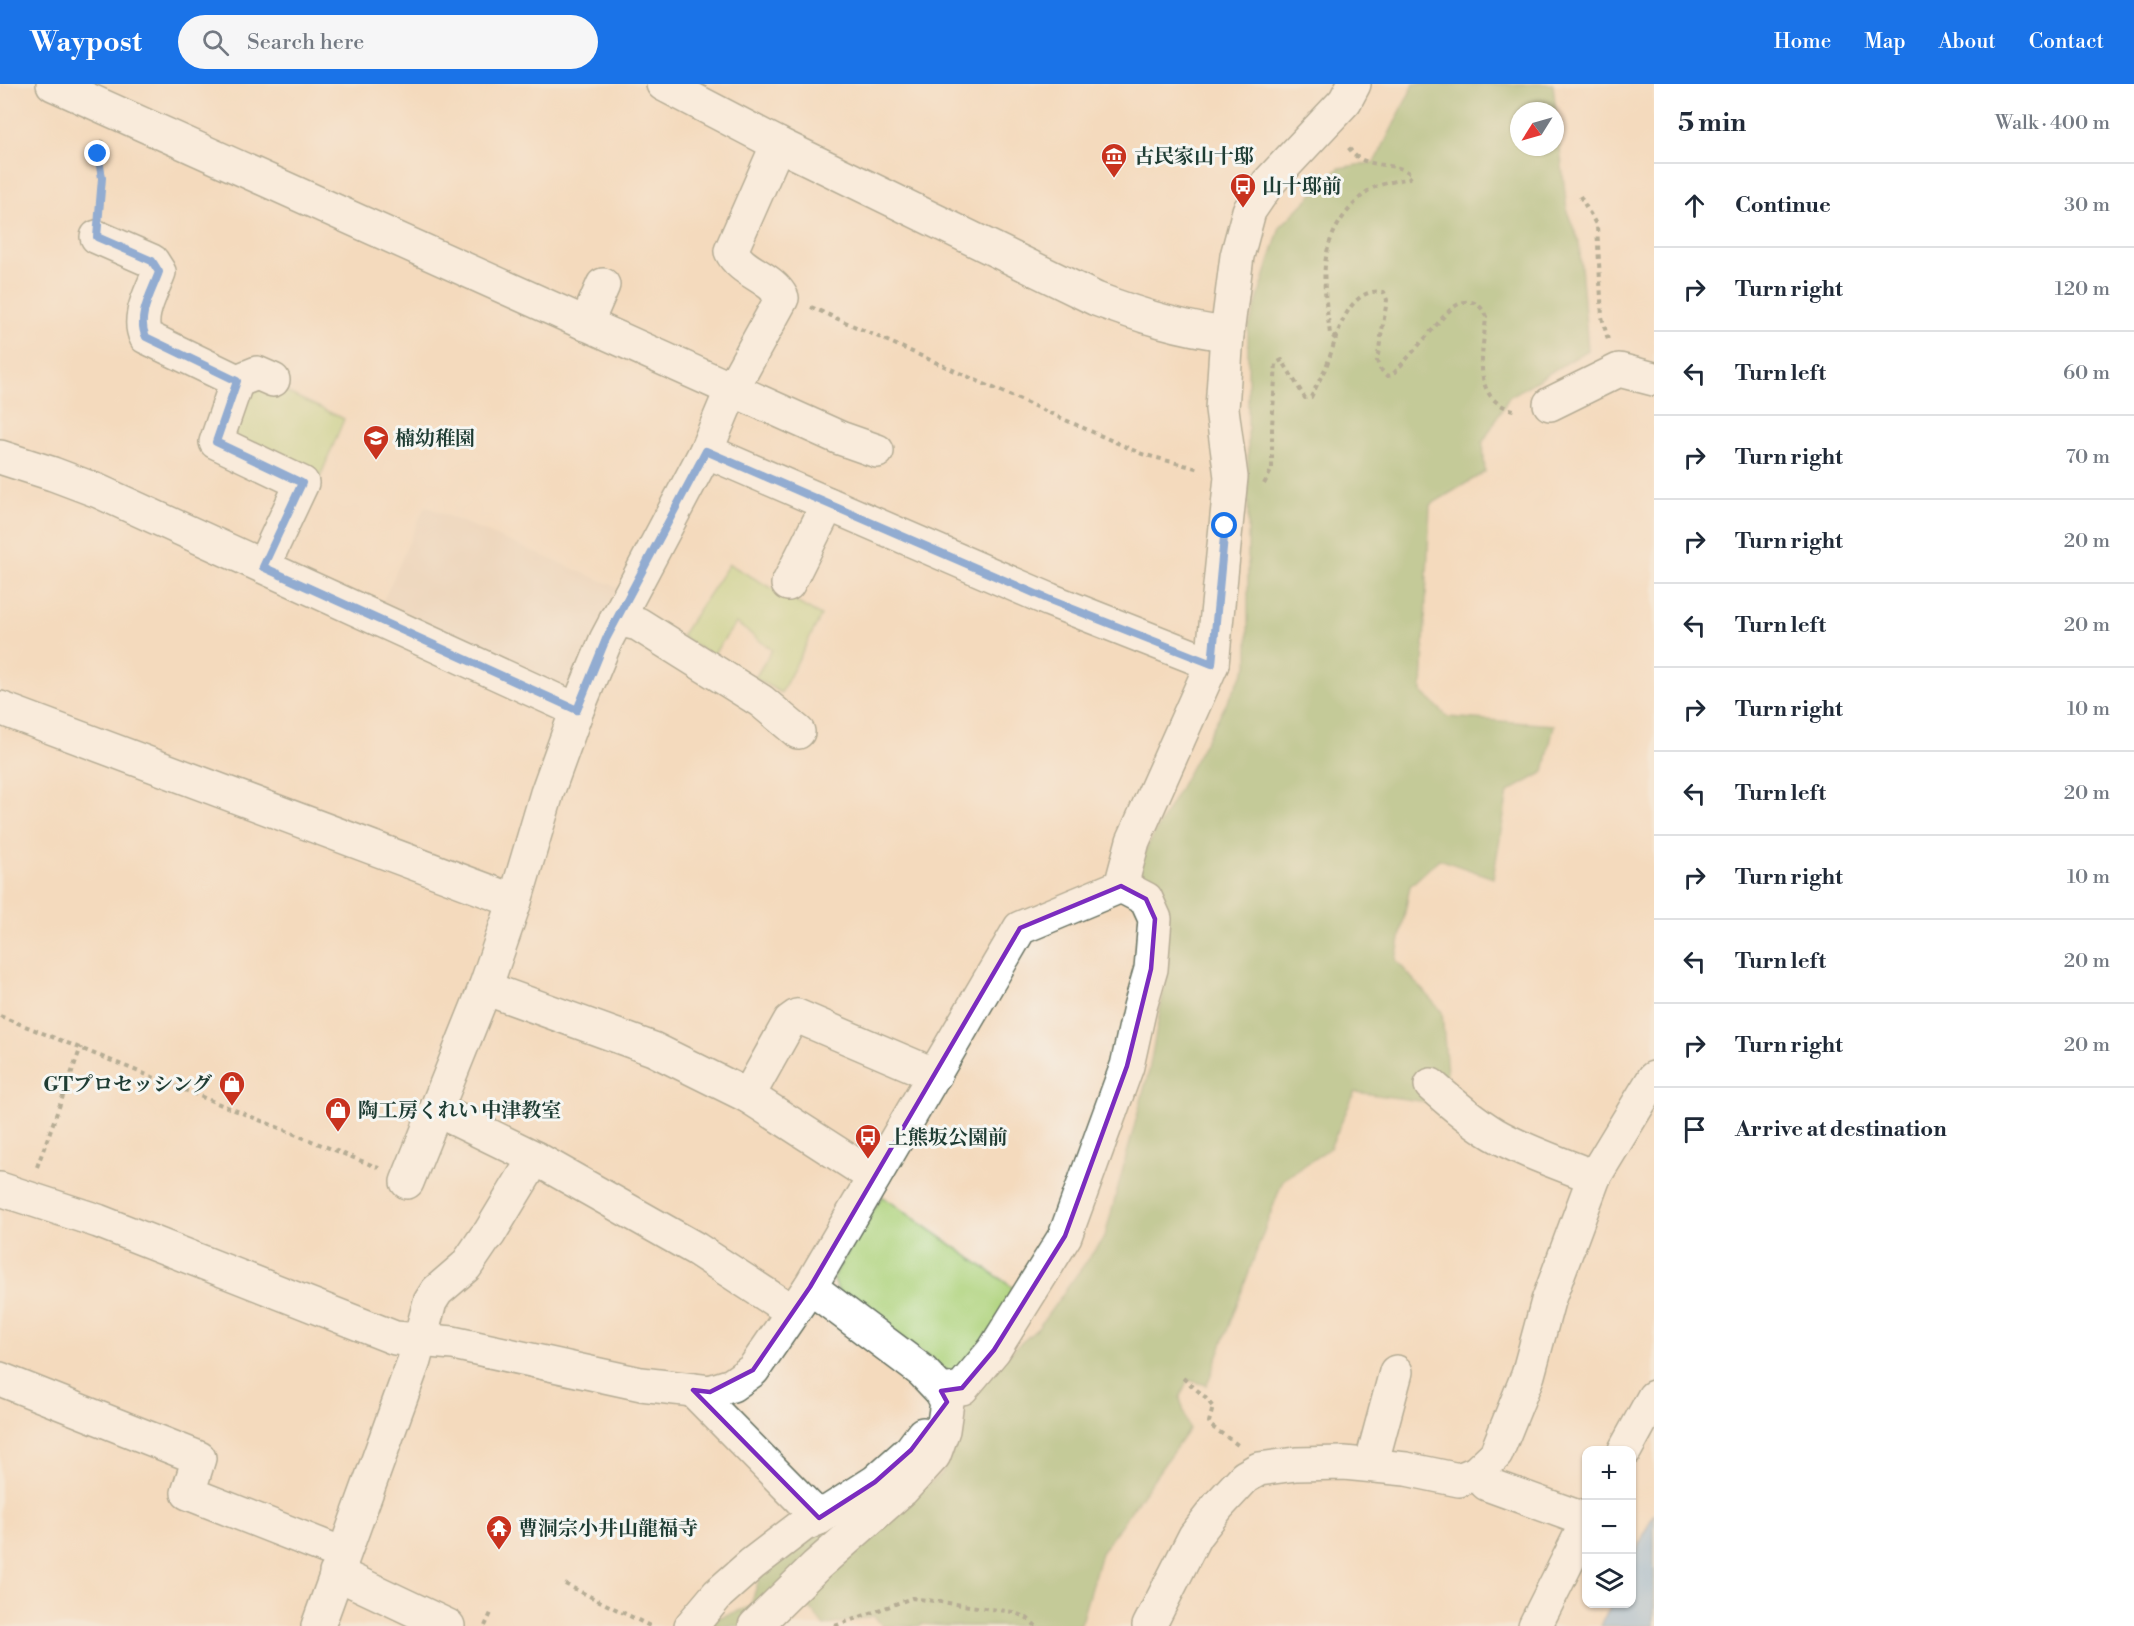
<!DOCTYPE html>
<meta charset="utf-8">
<style>
:root{--surface:#fff;--page:#f6f6f7;--text:#1f2937;--muted:#747a83;--line:#e0e1e3;--accent:#1a73e8}
body{margin:0;font-family:"Libre Bodoni","Noto Serif JP",serif;background:var(--page);color:var(--text)}
.controls{position:absolute;right:18px;bottom:18px;display:grid;overflow:hidden;border-radius:12px;box-shadow:0 2px 4px #0004}
.controls button{width:54px;height:54px;display:grid;place-items:center;padding:0;border:0;border-bottom:2px solid var(--line);background:var(--surface);color:var(--text);font:30px sans-serif}
.compass{position:absolute;left:1510px;top:18px;width:54px;height:54px;border-radius:50%;background:var(--surface);box-shadow:0 2px 4px #0004;rotate:233deg}
.stop{position:absolute;width:18px;height:18px;margin:-14px;border:4px solid #1a73e8;border-radius:50%;background:#fff}
.stop.end{background:#1a73e8;border-color:#fff;box-shadow:0 2px 6px #0008}
.list{margin:0;padding:0;list-style:none}
h2{display:flex;justify-content:space-between;align-items:center;height:78px;margin:0;padding:0 24px;font-size:26px}
h2 small{font-size:20px;font-weight:400;color:var(--muted)}
.list li{display:grid;grid-template-columns:39px 1fr auto;gap:18px;align-items:center;box-sizing:border-box;height:84px;padding:0 24px;border-top:2px solid var(--line)}
.list b{display:block;font-size:22px;white-space:nowrap}
.list em{font-size:20px;font-style:normal;color:var(--muted)}
.icon{flex:none;width:33px;height:33px;fill:none;stroke:currentColor;stroke-width:2;stroke-linecap:round;stroke-linejoin:round}
.map{position:relative;flex:none;width:1654px;height:1542px;overflow:hidden}
header{display:flex;align-items:center;gap:36px;box-sizing:border-box;height:84px;padding:0 30px;background:var(--accent);color:#fff}
header strong{font-size:28px}
nav{display:flex;gap:33px;margin-inline-start:auto;font-size:21px}
.search{width:420px;height:54px;background:var(--page);display:flex;align-items:center;gap:15px;box-sizing:border-box;padding:0 21px;border-radius:33px;color:var(--muted);font-size:22px}
main{display:flex}
aside{flex:1;background:var(--surface)}
.map>svg:first-child{display:block}
.built{fill:#e3ccb4}
.green{fill:#afd37c;stroke:#678858;stroke-width:1.5}
.forest{fill:#8bb56c;stroke:#557950;stroke-width:1.5;fill-rule:evenodd}
.water{fill:#72b0e5;stroke:#48768c;stroke-width:1.5}
.lines{fill:none;stroke-linecap:round;stroke-linejoin:round}
.minor-casing{stroke:#6a7464;stroke-width:36}
.path{stroke:#6a7464;stroke-width:4;stroke-dasharray:4.5 4.5;stroke-linecap:butt}
.minor{stroke:#fff;stroke-width:33}
.route{stroke:#1a73e8;stroke-width:8}
.marked{fill:none;stroke:#7b2cbf;stroke-width:4.5;stroke-linejoin:round}
.labels{text-anchor:middle;stroke-width:6;stroke-linejoin:round;paint-order:stroke}
.poi-label{font-size:20px;font-weight:bold;fill:#1f3d34;stroke:#f6f6f2;text-anchor:start}
</style>
<header>
<strong>Waypost</strong>
<div class="search"><svg class="icon" aria-label="search" viewBox="0 0 24 24"><circle cx="10" cy="10" r="6"/><path d="M15 15l6 6"/></svg>Search here</div>
<nav><a>Home</a><a>Map</a><a>About</a><a>Contact</a></nav>
</header>
<main>
<div class="map">
<svg width="1654" height="1542" viewBox="0 0 1654 1542">
<rect width="100%" height="100%" fill="#f6f6f2"/>
<filter id="ink" filterUnits="userSpaceOnUse"><feTurbulence type="fractalNoise" baseFrequency=".0167" numOctaves="2"/><feDisplacementMap in="SourceGraphic" scale="12" xChannelSelector="R" yChannelSelector="G"/><feConvolveMatrix kernelMatrix="1 2 1 2 8 2 1 2 1" color-interpolation-filters="sRGB"/></filter>
<filter id="wash" filterUnits="userSpaceOnUse"><feTurbulence type="fractalNoise" baseFrequency=".008" numOctaves="4" result="noise"/><feDisplacementMap in="SourceGraphic" scale="24" xChannelSelector="R" yChannelSelector="G"/><feGaussianBlur stdDeviation="1.35" result="paint"/><feColorMatrix in="noise" values="0 0 0 0 0 0 0 0 0 0 0 0 0 0 0 0 0 1.4 0 .05"/><feComposite in="paint" operator="in"/></filter>
<g filter="url(#wash)">
<rect width="100%" height="100%" fill="#f4dabd"/>
<polygon class="built" points="425,422 626,507 576,608 378,528"/>
<g class="green">
<polygon points="260,296 344,335 318,398 235,364 226,350 242,306"/>
<polygon points="729,480 821,532 781,609 755,594 772,566 736,539 712,572 681,552"/>
<polygon points="882,1112 1022,1210 953,1291 839,1209 833,1193"/>
</g>
<path class="forest" d="M1414 0H1553L1567 127 1579 158 1588 266 1509 313 1483 358 1485 388 1430 421 1422 608 1448 633 1554 641 1544 688 1508 708 1493 794 1439 775 1410 802 1396 876 1442 928 1447 989 1434 1019 1355 1008 1330 1064 1283 1096 1207 1301 1188 1296 1180 1314 1189 1345 1101 1469 1080 1542H949L921 1540 919 1542H883L874 1532 824 1542 801 1513 743 1542H704L708 1537 750 1523 763 1483 830 1436 875 1440 941 1391 966 1340 965 1298 980 1295 1038 1244 1105 1152 1149 987 1169 877 1125 803 1248 580V246L1280 143 1339 84 1375 78ZM1519 27H1555V63H1519Z"/>
<polygon class="water" points="1654,1429 1654,1542 1601,1542 1611,1520 1632,1520 1632,1476"/>
</g>
<g filter="url(#ink)">
<g class="lines">
<g class="minor-casing">
<g id="minor">
<polyline points="53,0 840,354 877,367"/>
<path d="M663 0 778 60 1096 215C1138 231 1181 245 1227 250L1237 172 1249 127 1268 99 1345 17 1354 0"/>
<path d="M97 153 152 177 159 188C152 208 136 233 146 253L237 297 216 358 302 399 263 482"/>
<polyline points="586,240 603,201"/>
<polyline points="237,297 257,289 273,296"/>
<polyline points="1550,320 1619,286 1654,295"/>
<polyline points="706,367 1050,516 1212,580"/>
<polyline points="0,373 53,390 98,407 577,626"/>
<polyline points="788,500 828,420"/>
<polyline points="616,535 638,540 761,617 798,648"/>
<polyline points="0,624 515,817"/>
<polyline points="485,904 653,965 748,1012 874,1093"/>
<path d="M1431 1001C1451 1019 1471 1036 1494 1050 1525 1068 1560 1079 1594 1093"/>
<polyline points="748,1012 790,937 797,932 935,991"/>
<polyline points="437,1026 535,1074 696,1165 793,1228"/>
<path d="M407 1098 485 904 515 817 547 709 577 626 606 556 706 367 732 305 782 214C771 192 742 189 731 167L778 60"/>
<polyline points="0,1105 98,1137 395,1254 453,1259 641,1300 710,1308 732,1301 753,1286 810,1203 1020,844 1121,802 1133,757 1212,580 1231,393 1222,325 1227,250"/>
<polyline points="0,1295 199,1374 188,1409 343,1470"/>
<polyline points="693,1306 819,1434"/>
<polyline points="941,1307 962,1304 994,1266 1065,1152 1127,982 1140,923 1151,885 1155,835 1146,815 1121,802"/>
<polyline points="1625,1366 1654,1313"/>
<polyline points="1371,1381 1396,1288"/>
<polyline points="1476,1389 1487,1400 1586,1436"/>
<polyline points="336,1489 448,1542"/>
<polyline points="318,1542 414,1277 430,1218 437,1207 466,1182 485,1154 489,1150 535,1074"/>
<polyline points="691,1542 718,1510 752,1480 803,1441 819,1434 875,1398 911,1366 923,1350"/>
<polyline points="755,1542 816,1482 902,1406 934,1371 943,1346 947,1318 941,1307 922,1287 810,1203"/>
<polyline points="1149,1542 1195,1452 1219,1421 1245,1393 1259,1385 1296,1380 1344,1379 1406,1385 1459,1396 1476,1389 1496,1370 1528,1291 1548,1217 1594,1093 1654,994"/>
<polyline points="1535,1542 1586,1440"/>
</g>
</g>
<g class="path">
<polyline points="1580,112 1597,142 1602,233 1608,256"/>
<polyline points="100,122 102,94 98,70 103,56"/>
<polyline points="811,223 1142,370 1199,385"/>
<path d="M1336 255 1330 250C1324 200 1315 163 1352 122 1358 116 1364 108 1373 104 1383 99 1397 97 1409 94L1412 91C1398 78 1373 84 1357 73 1353 70 1350 65 1347 62"/>
<path d="M1264 400 1272 385V342L1276 279 1282 276 1305 314 1311 313C1316 303 1321 293 1326 283 1337 256 1345 202 1384 208L1387 216 1377 277 1380 285 1388 292 1392 291C1406 276 1420 260 1433 245 1440 237 1448 226 1457 221 1470 213 1482 220 1486 233 1483 270 1469 318 1518 327"/>
<polyline points="0,932 379,1084"/>
<polyline points="37,1083 81,963"/>
<polyline points="1183,1294 1204,1312 1213,1323 1209,1338 1211,1342 1238,1361"/>
<polyline points="565,1500 650,1542"/>
<polyline points="485,1542 491,1529"/>
<polyline points="835,1542 912,1514 1013,1528 1027,1534 1036,1542"/>
</g>
<use href="#minor" class="minor"/>
</g>
</g>
<g class="lines" filter="url(#ink)">
<path class="route" d="M98 70 102 94 97 153 152 177 159 188C152 208 136 233 146 253L237 297 216 358 302 399 263 483 577 626 606 555 706 367 1050 516 1212 580 1225 442"/>
</g>
<path d="M0 0H1654V1542H0ZM1121 802 1146 815 1155 835 1151 885 1127 982 1065 1152 994 1266 962 1304 941 1307 947 1318 911 1366 875 1398 819 1434 693 1306 710 1308 753 1286 810 1203 1020 844Z" fill="#f4dabd" fill-opacity=".55" fill-rule="evenodd"/>
<path class="marked" d="M1121 802 1146 815 1155 835 1151 885 1127 982 1065 1152 994 1266 962 1304 941 1307 947 1318 911 1366 875 1398 819 1434 693 1306 710 1308 753 1286 810 1203 1020 844Z"/>
<defs>
<g id="museum-pin" transform="scale(1.35)"><path d="M0 17L-7.5 6A9.5 9.5 0 1 1 7.5 6Z" fill="#c8321e" stroke="#f6f6f2"/><path d="M0-6L6-3V-2H-6V-3ZM-5-1h2V3h-2ZM-1-1h2V3h-2ZM3-1h2V3H3ZM-6 4H6V6H-6Z" fill="#fff"/></g>
<g id="bus-pin" transform="scale(1.35)"><path d="M0 17L-7.5 6A9.5 9.5 0 1 1 7.5 6Z" fill="#c8321e" stroke="#f6f6f2"/><path d="M-5-6H5V4H4V6H2V4H-2V6H-4V4H-5ZM-3.5-4V0h7V-4ZM-3.5 1.2v1.5H-2V1.2ZM2 1.2v1.5H3.5V1.2Z" fill="#fff"/></g>
<g id="school-pin" transform="scale(1.35)"><path d="M0 17L-7.5 6A9.5 9.5 0 1 1 7.5 6Z" fill="#c8321e" stroke="#f6f6f2"/><path d="M0-5L7-2L0 1L-7-2ZM-4 1L0 2.5L4 1V4Q0 6-4 4Z" fill="#fff"/></g>
<g id="shop-pin" transform="scale(1.35)"><path d="M0 17L-7.5 6A9.5 9.5 0 1 1 7.5 6Z" fill="#c8321e" stroke="#f6f6f2"/><path d="M-5-2.5h2.3a2.7 3.5 0 0 1 5.4 0H5L5.5 6h-11ZM-1.5-2.5h3a1.5 2.3 0 0 0-3 0Z" fill="#fff"/></g>
<g id="temple-pin" transform="scale(1.35)"><path d="M0 17L-7.5 6A9.5 9.5 0 1 1 7.5 6Z" fill="#c8321e" stroke="#f6f6f2"/><path d="M0-6L5-2H3V0L6.5 2.5H4V6H1.5V3h-3V6H-4V2.5H-6.5L-3 0V-2H-5Z" fill="#fff"/></g>
</defs>
<g fill-rule="evenodd">
<use href="#museum-pin" x="1114" y="72"/>
<use href="#bus-pin" x="1243" y="102"/>
<use href="#school-pin" x="376" y="354"/>
<use href="#shop-pin" x="232" y="1000"/>
<use href="#shop-pin" x="338" y="1026"/>
<use href="#bus-pin" x="868" y="1053"/>
<use href="#temple-pin" x="499" y="1444"/>
</g>
<g class="labels">
<g class="poi-label">
<text x="1134" y="79">古民家山十邸</text>
<text x="1262" y="109">山十邸前</text>
<text x="395" y="361">楠幼稚園</text>
<text x="212" y="1007" text-anchor="end">GTプロセッシング</text>
<text x="358" y="1033">陶工房くれい 中津教室</text>
<text x="888" y="1060">上熊坂公園前</text>
<text x="518" y="1451">曹洞宗小井山龍福寺</text>
</g>
</g>
</svg>
<div class="controls">
<button>+</button>
<button>−</button>
<button><svg class="icon" aria-label="layers" viewBox="0 0 24 24"><path d="M12 4l9 5-9 5-9-5zM3 14l9 5 9-5"/></svg></button>
</div>
<svg class="compass" viewBox="-18 -18 36 36"><path d="M0-13l5 13h-10z" fill="#e53935"/><path d="M0 13l5-13h-10z" fill="#747a83"/></svg>
<div class="stop" style="left:1225px;top:442px"></div>
<div class="stop end" style="left:98px;top:70px"></div>
</div>
<aside>
<h2>5 min<small>Walk · 400 m</small></h2>
<ul class="list">
<li><svg class="icon" aria-label="ahead" viewBox="0 0 24 24"><path d="M12 20V5M6 11l6-6 6 6"/></svg><div><b>Continue</b></div><em>30 m</em></li>
<li><svg class="icon" aria-label="right" viewBox="0 0 24 24"><path d="M7 20v-9h11M14 6l5 5-5 5"/></svg><div><b>Turn right</b></div><em>120 m</em></li>
<li><svg class="icon" aria-label="left" viewBox="0 0 24 24"><path d="M17 20v-9H6M10 6l-5 5 5 5"/></svg><div><b>Turn left</b></div><em>60 m</em></li>
<li><svg class="icon" aria-label="right" viewBox="0 0 24 24"><path d="M7 20v-9h11M14 6l5 5-5 5"/></svg><div><b>Turn right</b></div><em>70 m</em></li>
<li><svg class="icon" aria-label="right" viewBox="0 0 24 24"><path d="M7 20v-9h11M14 6l5 5-5 5"/></svg><div><b>Turn right</b></div><em>20 m</em></li>
<li><svg class="icon" aria-label="left" viewBox="0 0 24 24"><path d="M17 20v-9H6M10 6l-5 5 5 5"/></svg><div><b>Turn left</b></div><em>20 m</em></li>
<li><svg class="icon" aria-label="right" viewBox="0 0 24 24"><path d="M7 20v-9h11M14 6l5 5-5 5"/></svg><div><b>Turn right</b></div><em>10 m</em></li>
<li><svg class="icon" aria-label="left" viewBox="0 0 24 24"><path d="M17 20v-9H6M10 6l-5 5 5 5"/></svg><div><b>Turn left</b></div><em>20 m</em></li>
<li><svg class="icon" aria-label="right" viewBox="0 0 24 24"><path d="M7 20v-9h11M14 6l5 5-5 5"/></svg><div><b>Turn right</b></div><em>10 m</em></li>
<li><svg class="icon" aria-label="left" viewBox="0 0 24 24"><path d="M17 20v-9H6M10 6l-5 5 5 5"/></svg><div><b>Turn left</b></div><em>20 m</em></li>
<li><svg class="icon" aria-label="right" viewBox="0 0 24 24"><path d="M7 20v-9h11M14 6l5 5-5 5"/></svg><div><b>Turn right</b></div><em>20 m</em></li>
<li><svg class="icon" aria-label="arrive" viewBox="0 0 24 24"><path d="M6 21V4h12l-3 4 3 4H6"/></svg><div><b>Arrive at destination</b></div></li>
</ul>
</aside>
</main>
